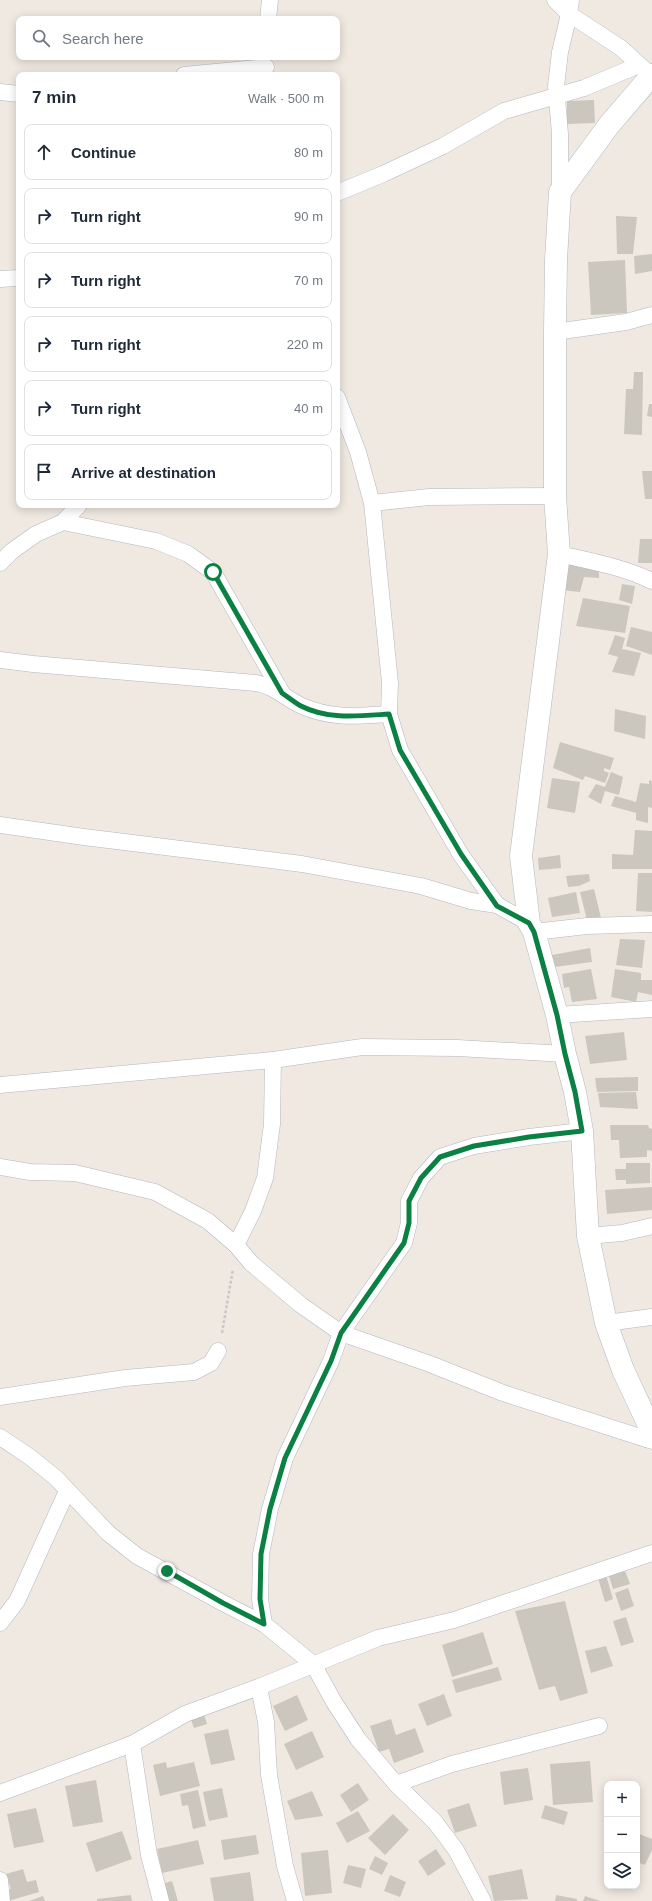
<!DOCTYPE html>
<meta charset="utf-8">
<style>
:root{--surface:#fff;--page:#f2f2f3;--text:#1f2937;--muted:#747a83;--line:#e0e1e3}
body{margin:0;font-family:Arial,sans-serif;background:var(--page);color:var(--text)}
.controls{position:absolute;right:12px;bottom:12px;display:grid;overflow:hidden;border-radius:8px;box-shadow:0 2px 10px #0003}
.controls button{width:36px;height:36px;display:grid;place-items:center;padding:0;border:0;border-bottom:1px solid var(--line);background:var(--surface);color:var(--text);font:20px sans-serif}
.stop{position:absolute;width:12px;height:12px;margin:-9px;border:3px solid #0b8043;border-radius:50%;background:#fff}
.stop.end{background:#0b8043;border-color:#fff;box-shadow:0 1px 4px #0008}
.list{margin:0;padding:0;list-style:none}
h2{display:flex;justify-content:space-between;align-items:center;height:52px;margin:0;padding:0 16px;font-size:17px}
h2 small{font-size:13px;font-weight:400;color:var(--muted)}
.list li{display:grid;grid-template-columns:26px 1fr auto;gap:12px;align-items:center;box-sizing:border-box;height:56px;margin:0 8px 8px;padding:0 8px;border:1px solid var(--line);border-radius:8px}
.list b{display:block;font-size:15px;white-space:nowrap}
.list em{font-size:13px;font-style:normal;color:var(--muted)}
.icon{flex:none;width:22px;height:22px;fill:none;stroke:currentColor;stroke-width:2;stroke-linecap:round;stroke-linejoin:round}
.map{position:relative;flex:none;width:652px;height:1901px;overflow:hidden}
.search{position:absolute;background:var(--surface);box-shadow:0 2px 10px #0003;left:16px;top:16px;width:324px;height:44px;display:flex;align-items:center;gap:10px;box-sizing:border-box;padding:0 14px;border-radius:8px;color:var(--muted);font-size:15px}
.panel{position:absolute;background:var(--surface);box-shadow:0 2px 10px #0003;left:16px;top:72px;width:324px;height:436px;border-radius:8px}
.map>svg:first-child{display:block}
.building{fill:#cbc7bf}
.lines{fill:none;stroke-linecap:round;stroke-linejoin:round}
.street-casing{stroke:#b4b7c1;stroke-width:17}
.secondary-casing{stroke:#b4b7c1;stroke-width:23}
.path{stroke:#c9c9c9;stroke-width:2.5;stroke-dasharray:3 2;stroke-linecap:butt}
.street{stroke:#fff;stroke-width:16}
.secondary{stroke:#fff;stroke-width:22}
.route{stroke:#0b8043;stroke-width:5}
</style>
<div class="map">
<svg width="652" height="1901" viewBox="0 0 652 1901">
<rect width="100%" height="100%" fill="#efe9e1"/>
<g class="building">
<polygon points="594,100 595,123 567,124 567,101"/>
<polygon points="616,216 637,217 633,254 617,254"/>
<polygon points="652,254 652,271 635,274 634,256"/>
<polygon points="625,260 627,313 591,315 588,262"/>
<polygon points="634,372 643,372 642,435 624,434 626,389 633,389"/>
<polygon points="649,404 652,404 652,417 647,416"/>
<polygon points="642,471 652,471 652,499 645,499"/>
<polygon points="640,539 652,539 652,563 638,563"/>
<polygon points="567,561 599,569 599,578 584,577 580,592 560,590"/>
<polygon points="622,584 635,586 632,604 619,600"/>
<polygon points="583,598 630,606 625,633 576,626"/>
<polygon points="631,627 652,632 652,655 626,646"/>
<polygon points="615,635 625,638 622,649 641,653 634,676 612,672 618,657 608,654"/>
<polygon points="615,709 646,716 645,739 614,731"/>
<polygon points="560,742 614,758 610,770 604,768 604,771 609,773 605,783 585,776 583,780 553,768"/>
<polygon points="611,772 623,777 619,795 605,791 601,804 588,797 596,784 605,787"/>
<polygon points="552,778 580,782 575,813 547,808"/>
<polygon points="649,780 652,781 652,808 648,807 648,823 636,820 636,813 611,806 615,796 636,802 640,783 649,784"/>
<polygon points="635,830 652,831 652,869 612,869 612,854 633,855"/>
<polygon points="560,855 561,868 539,870 538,858"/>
<polygon points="638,873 652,873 652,912 636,911"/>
<polygon points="589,874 590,881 579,886 568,887 566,876"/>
<polygon points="594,889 601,918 587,920 580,892"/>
<polygon points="576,892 580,913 552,917 548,898"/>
<polygon points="620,939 645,940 642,968 616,965"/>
<polygon points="590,948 592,962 554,967 552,955"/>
<polygon points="591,969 597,999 572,1002 569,987 564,988 562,974"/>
<polygon points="615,969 641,973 641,980 652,980 652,995 638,992 636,1002 611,997"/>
<polygon points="624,1032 627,1060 590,1064 585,1036"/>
<polygon points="638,1077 638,1091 597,1092 595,1078"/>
<polygon points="636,1092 638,1109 600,1107 598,1093"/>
<polygon points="610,1125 648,1125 649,1128 652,1129 652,1151 647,1150 647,1157 620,1158 619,1140 611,1140"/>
<polygon points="626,1163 650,1163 650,1183 626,1184 626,1180 616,1180 615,1169 626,1169"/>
<polygon points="652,1187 652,1210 607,1214 605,1190"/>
<polygon points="624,1568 630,1584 613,1589 608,1573"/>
<polygon points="606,1575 613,1599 605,1602 598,1578"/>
<polygon points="628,1588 634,1606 621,1611 615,1593"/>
<polygon points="565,1601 588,1693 560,1701 555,1686 539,1690 515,1611"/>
<polygon points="626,1617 634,1642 621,1646 613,1621"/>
<polygon points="483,1632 493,1664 452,1677 442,1645"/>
<polygon points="606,1646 613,1666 591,1673 585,1651"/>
<polygon points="498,1667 502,1680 456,1693 452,1680"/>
<polygon points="444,1694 452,1716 427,1726 418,1704"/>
<polygon points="297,1695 308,1720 285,1731 273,1706"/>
<polygon points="203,1712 207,1724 194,1728 190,1717"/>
<polygon points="391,1719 396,1735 415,1728 424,1752 394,1763 389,1749 379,1752 370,1726"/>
<polygon points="228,1729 235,1760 211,1765 204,1734"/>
<polygon points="312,1731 324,1757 296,1770 284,1744"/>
<polygon points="590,1761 593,1802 553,1805 550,1764"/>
<polygon points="166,1762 167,1768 194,1762 200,1786 160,1796 153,1765"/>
<polygon points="528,1768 533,1800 504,1805 500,1772"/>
<polygon points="96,1780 103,1822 73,1827 65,1786"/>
<polygon points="358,1783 369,1800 351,1812 340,1795"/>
<polygon points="222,1788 228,1817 209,1821 203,1792"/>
<polygon points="198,1790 206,1826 193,1829 188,1805 182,1806 180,1794"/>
<polygon points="312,1791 323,1816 295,1820 287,1801"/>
<polygon points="469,1803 477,1826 455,1833 447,1810"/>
<polygon points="545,1805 568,1812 564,1825 541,1818"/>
<polygon points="36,1808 44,1842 14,1848 7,1814"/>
<polygon points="358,1811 370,1831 347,1843 336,1823"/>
<polygon points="393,1814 409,1830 385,1855 368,1838"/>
<polygon points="122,1831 132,1859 96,1872 86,1843"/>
<polygon points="637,1833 652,1839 652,1850 645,1865 637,1862"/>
<polygon points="256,1835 259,1854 224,1860 221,1840"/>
<polygon points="198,1840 204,1864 162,1873 157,1849"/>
<polygon points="436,1849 446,1864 428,1876 418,1861"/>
<polygon points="328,1850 332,1893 305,1896 301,1853"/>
<polygon points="375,1856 388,1863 382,1875 369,1869"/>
<polygon points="348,1865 366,1869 361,1888 343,1883"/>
<polygon points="23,1869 27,1882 36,1880 39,1892 8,1901 5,1891 11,1889 6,1874"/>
<polygon points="522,1869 528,1899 494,1901 488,1876"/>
<polygon points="250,1872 254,1901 214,1901 210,1878"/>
<polygon points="390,1875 406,1882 400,1897 384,1891"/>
<polygon points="172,1881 178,1901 163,1901 158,1885"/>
<polygon points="131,1895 132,1901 97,1901 97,1899"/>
<polygon points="556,1895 577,1899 577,1901 555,1901"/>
<polygon points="43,1896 45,1901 29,1901"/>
<polygon points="585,1896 600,1901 583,1901"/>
</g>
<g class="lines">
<g class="street-casing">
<g id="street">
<polyline points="555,0 569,14 621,48 646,71"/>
<polyline points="268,19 270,0"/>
<polyline points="184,75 266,67"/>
<polyline points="0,92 19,94"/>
<polyline points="560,192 560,134 556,86 560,52 569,14 571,0"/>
<polyline points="337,193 383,174 443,146 504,111 584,88 639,65"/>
<polyline points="0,279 19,278"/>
<polyline points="555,332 626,322 652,315"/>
<polyline points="337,397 358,452 372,503 390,683 389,714 400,750 461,855 497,905 529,923"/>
<polyline points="372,503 429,497 555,496"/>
<polyline points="63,522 156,541 188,554 213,572 282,693"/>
<path d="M559 554C590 561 623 567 652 581"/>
<polyline points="0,563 12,551 36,534 63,522 79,505"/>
<path d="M0 660 33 664 256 683C277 687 284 698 302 706 332 719 357 716 389 714"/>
<polyline points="0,825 84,837 302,864 421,886 471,901 497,905"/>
<polyline points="534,932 587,926 652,924"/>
<polyline points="557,1015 652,1009"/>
<polyline points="0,1085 273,1060 362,1047 457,1048 565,1054"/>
<polyline points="0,1167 30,1172 75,1173 155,1192 208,1221 236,1245 251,1263 301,1305 341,1333 430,1364 503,1393 652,1441"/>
<polyline points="588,1236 622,1233 652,1226"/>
<polyline points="236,1245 253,1211 265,1178 272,1124 273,1060"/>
<polyline points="606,1323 652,1317"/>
<polyline points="0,1397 125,1378 194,1372 211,1363 218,1351"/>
<polyline points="0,1437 30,1457 56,1478 108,1533 137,1556 223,1603 264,1624 313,1664 334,1702 358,1739 396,1784 435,1822 456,1850 483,1901"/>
<polyline points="0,1623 17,1601 67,1491"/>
<polyline points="264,1624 260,1599 261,1554 270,1509 285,1458 331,1361 341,1333 404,1243 409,1223 409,1201 421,1178 440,1157 474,1146 529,1137 582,1131"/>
<polyline points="259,1687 266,1722 269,1775 285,1866 295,1901"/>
<polyline points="132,1744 149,1855 161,1901"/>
<polyline points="396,1784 452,1764 599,1726"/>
<polyline points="0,1793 132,1744 185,1714 259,1687 378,1638 454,1620 652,1553"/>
<polyline points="0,1880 2,1901"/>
</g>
</g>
<g class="secondary-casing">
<polyline id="secondary" points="652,75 609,125 560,192 556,260 555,332 555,496 559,554 521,856 529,923 534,932 557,1015 565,1054 575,1092 582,1131 588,1236 606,1323 623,1370 652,1432"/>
</g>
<polyline class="path" points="222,1333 233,1269"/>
<use href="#street" class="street"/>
<use href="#secondary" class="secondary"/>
</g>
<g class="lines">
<path class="route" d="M167 1571 223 1603 264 1624 260 1599 261 1554 270 1509 285 1458 331 1361 341 1333 404 1243 409 1223V1201L421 1178 440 1157 474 1146 529 1137 582 1131 575 1092 565 1054 557 1015 534 932 529 923 497 906 461 854 400 750 389 714C359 716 328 720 301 706 294 702 288 697 282 693L213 572"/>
</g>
</svg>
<div class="controls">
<button>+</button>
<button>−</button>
<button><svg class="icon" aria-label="layers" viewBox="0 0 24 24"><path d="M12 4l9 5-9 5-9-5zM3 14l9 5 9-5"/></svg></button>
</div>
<div class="stop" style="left:213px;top:572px"></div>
<div class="stop end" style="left:167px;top:1571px"></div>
<div class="search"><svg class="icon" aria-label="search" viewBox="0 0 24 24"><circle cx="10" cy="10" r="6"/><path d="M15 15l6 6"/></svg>Search here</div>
<section class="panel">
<h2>7 min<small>Walk · 500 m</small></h2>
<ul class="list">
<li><svg class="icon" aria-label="ahead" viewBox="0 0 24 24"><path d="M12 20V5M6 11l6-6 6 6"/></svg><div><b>Continue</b></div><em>80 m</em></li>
<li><svg class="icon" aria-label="right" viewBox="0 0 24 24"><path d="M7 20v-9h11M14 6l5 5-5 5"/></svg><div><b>Turn right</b></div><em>90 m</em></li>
<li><svg class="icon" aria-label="right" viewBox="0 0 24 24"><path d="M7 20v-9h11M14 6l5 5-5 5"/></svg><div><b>Turn right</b></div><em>70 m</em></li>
<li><svg class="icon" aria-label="right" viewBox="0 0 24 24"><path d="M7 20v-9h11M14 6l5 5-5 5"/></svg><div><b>Turn right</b></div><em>220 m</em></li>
<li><svg class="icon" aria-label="right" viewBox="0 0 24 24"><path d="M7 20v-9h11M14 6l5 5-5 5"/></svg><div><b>Turn right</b></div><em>40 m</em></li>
<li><svg class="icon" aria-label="arrive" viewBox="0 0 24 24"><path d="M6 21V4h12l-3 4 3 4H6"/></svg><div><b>Arrive at destination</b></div></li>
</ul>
</section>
</div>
